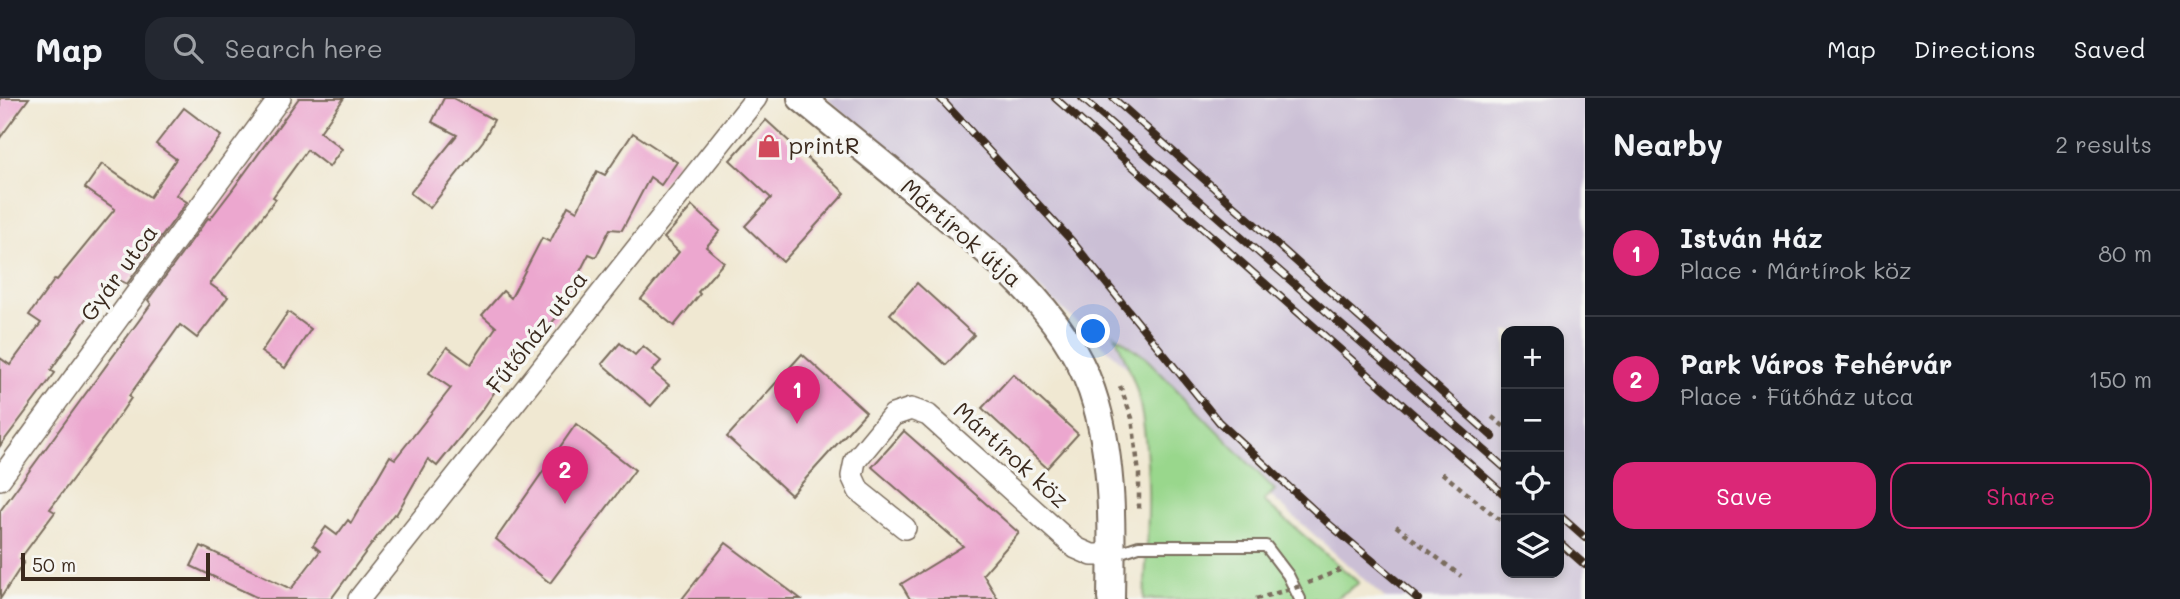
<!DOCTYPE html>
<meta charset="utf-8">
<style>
:root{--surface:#171b24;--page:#242831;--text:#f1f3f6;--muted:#9ea1a6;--line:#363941;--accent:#db2777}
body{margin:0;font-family:Mali,sans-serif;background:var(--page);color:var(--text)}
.controls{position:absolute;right:21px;bottom:21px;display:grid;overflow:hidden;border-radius:14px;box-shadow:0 4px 10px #0003}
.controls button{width:63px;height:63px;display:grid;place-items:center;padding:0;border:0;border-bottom:2px solid var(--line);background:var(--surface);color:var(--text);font:35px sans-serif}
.scale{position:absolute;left:21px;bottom:18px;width:189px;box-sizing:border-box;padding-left:7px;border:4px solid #3b2a1e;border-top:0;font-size:19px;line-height:24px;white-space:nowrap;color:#3b2a1e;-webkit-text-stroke:5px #f6f6f2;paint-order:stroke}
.you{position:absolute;left:1094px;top:234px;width:24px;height:24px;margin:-18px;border:5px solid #fff;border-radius:50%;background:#1a73e8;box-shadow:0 0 0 10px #1a73e833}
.badge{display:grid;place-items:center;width:46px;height:46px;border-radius:50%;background:var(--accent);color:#fff;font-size:23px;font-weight:700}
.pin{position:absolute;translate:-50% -58px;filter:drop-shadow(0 2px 4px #0008)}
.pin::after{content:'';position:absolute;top:37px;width:24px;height:21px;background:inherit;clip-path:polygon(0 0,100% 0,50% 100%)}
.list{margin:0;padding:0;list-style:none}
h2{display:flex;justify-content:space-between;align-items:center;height:91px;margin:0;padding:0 28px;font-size:30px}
h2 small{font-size:23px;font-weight:400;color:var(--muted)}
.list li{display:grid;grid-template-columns:46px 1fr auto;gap:21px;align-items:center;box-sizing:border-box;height:126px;padding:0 28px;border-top:2px solid var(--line)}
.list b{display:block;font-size:26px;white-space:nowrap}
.list p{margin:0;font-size:23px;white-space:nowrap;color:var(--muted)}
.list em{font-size:23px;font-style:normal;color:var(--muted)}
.actions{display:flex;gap:14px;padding:21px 28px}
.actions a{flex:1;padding:16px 0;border:2px solid var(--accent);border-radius:21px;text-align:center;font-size:24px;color:var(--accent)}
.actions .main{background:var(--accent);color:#fff}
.icon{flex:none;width:38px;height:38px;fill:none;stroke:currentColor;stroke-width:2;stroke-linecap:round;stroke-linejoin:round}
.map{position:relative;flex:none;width:1585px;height:501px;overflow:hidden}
header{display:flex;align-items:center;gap:42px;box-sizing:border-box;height:98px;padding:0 35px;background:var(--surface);border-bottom:2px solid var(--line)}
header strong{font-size:33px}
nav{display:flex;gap:38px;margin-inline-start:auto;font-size:24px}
.search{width:490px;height:63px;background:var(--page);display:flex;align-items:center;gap:18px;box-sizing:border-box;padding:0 24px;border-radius:21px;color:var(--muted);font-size:26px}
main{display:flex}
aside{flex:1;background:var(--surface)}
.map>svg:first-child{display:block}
.industrial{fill:#cbbfd5;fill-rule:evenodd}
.green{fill:#99d78c;stroke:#6a8055;stroke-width:2}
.building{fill:#eca7cf}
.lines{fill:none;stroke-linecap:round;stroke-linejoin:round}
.service-casing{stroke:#7a6c5d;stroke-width:14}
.minor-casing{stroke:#7a6c5d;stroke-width:24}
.tertiary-casing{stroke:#7a6c5d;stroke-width:30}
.path{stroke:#7a6c5d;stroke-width:4.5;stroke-dasharray:5 5;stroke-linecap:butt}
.service{stroke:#fff;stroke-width:10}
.minor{stroke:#fff;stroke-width:21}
.tertiary{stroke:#fff;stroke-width:26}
.rail-casing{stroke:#3b2a1e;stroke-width:8}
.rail{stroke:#f6f6f2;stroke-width:5;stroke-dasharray:16;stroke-linecap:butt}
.path-bridge{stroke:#7a6c5d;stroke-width:4.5;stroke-dasharray:5 5;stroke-linecap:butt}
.labels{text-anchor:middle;stroke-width:7;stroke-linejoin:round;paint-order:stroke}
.poi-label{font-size:23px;fill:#3b2a1e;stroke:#f6f6f2;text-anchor:start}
.street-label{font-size:23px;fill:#3b2a1e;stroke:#f6f6f2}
</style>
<header>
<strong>Map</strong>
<div class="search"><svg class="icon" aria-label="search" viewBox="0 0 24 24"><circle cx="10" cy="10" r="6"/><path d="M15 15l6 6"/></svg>Search here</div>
<nav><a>Map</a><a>Directions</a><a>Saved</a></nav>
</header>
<main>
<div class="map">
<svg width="1585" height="501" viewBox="0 0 1585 501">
<rect width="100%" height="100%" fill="#f6f6f2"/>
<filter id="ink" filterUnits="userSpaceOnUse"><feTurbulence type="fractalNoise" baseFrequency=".0143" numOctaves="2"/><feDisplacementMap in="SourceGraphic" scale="14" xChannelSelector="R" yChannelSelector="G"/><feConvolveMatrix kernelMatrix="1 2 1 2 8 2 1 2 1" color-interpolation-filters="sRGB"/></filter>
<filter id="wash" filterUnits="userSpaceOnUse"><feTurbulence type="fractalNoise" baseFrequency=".00686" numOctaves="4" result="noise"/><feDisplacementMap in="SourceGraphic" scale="28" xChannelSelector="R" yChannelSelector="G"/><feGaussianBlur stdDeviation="1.57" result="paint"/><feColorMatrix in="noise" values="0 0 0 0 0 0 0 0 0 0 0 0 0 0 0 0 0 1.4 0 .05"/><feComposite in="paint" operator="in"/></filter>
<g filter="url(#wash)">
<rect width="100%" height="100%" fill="#f0e8d2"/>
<path class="industrial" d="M826 0H1585V501H1386ZM1506 233H1559V475H1506Z"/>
<path class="green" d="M1115 237 1145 259 1275 392 1264 403 1359 485 1335 501H1144C1148 434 1153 363 1138 297 1133 277 1123 257 1115 237Z"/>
<g id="blocks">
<g class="building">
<polygon points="0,0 29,0 0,40"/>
<polygon points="299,0 344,0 320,34 342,51 329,69 307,52 273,99 276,101 210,186 228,199 197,240 180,227 129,298 131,300 108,334 50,411 55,414 20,461 24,464 0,501 0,413 151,206 148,202 208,120 210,121 233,91"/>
<polygon points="444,0 453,0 494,22 483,43 430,110 410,95 457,37 432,24"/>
<polygon points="184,10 221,38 176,97 187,104 127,186 119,182 114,188 111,186 51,272 55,275 0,348 0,260 10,267 41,225 29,217 55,181 57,182 115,111 85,90 102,66 150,99 176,61 156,46"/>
<polygon points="766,22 845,95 783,164 745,128 771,100 730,62"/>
<polygon points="633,35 677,64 661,87 650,79 622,132 610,131 596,159 589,156 556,220 525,255 523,252 483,311 437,368 428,361 396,417 394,416 331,501 260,501 191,468 201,448 291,491 320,453 313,447 326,429 337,437 348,422 351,425 390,358 395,361 451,290 429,275 447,249 471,266 496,229 482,217 503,193 511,200 542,140 550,144 568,108 577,113 597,73 605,77"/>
<polygon points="692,108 720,133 706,149 724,164 698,194 700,196 674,228 641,201 679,154 664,140"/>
<polygon points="917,185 974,237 946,267 890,216"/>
<polygon points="288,214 311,231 285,270 261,254"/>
<polygon points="620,245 635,257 643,248 661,263 652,273 669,287 651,308 602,266"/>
<polygon points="802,256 866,314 791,397 727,339"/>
<polygon points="1013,276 1078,336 1047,370 982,310"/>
<polygon points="576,326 635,372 550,485 496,441"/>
<polygon points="904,333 1019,435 983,476 998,501 910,501 901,486 963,448 872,369"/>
<polygon points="726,445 801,501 682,501"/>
</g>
</g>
</g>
<g filter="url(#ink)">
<use href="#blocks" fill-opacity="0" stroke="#7a6c5d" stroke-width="2"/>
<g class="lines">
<g class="service-casing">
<polyline id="service" points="1112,457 1139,448 1266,448 1288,477 1300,501"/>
</g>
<g class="minor-casing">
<g id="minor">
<polyline points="0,381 280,0"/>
<polyline points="905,430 859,393 852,378 855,363 893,317 911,311 928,317 1076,450 1092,457 1112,457"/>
<polyline points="359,501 756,0"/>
</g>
</g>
<g class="tertiary-casing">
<path id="tertiary" d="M801 0C843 34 884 68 925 101 993 158 1071 217 1096 306 1114 369 1112 436 1111 501"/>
</g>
<g class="path">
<polyline points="1120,288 1132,320 1139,376 1139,413"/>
<polyline points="1492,319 1506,330"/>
<polyline points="1442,375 1500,422"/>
<polyline points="1396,428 1461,478"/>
<polyline points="1308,485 1340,472"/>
</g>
<use href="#service" class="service"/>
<use href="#minor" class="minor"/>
<use href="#tertiary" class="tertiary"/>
<g class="rail-casing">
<g id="rail">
<polyline points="940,0 1071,142 1219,324 1329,426 1418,501"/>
<polyline points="1055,0 1506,398"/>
<polyline points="1082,0 1506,371"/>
<polyline points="1113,0 1493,339"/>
<polyline points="1559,417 1585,440"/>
<polyline points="1559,444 1585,467"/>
</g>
</g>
<use href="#rail" class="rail"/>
<polyline class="path-bridge" points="1256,501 1304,487"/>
</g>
</g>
<defs>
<g id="shop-bare" transform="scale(1.89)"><path d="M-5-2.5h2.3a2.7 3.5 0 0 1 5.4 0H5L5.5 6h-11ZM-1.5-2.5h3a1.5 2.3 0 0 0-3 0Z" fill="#d1495b" stroke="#f6f6f2" stroke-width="2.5" paint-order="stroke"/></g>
</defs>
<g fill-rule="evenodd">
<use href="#shop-bare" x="769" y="48"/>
</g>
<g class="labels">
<g class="poi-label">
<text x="789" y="56">printR</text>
</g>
<g class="street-label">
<text transform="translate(961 135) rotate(41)" y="8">Mártírok útja</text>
<text transform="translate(119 175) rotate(-54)" y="8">Gyár utca</text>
<text transform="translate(537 234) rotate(-52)" y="8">Fűtőház utca</text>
<text transform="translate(1011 357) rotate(42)" y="8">Mártírok köz</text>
</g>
</g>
</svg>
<div class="controls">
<button>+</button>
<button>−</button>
<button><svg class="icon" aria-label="locate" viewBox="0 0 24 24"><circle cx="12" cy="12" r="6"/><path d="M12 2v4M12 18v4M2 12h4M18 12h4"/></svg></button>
<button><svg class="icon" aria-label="layers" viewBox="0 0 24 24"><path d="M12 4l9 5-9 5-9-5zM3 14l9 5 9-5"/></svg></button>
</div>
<div class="scale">50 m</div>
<div class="you"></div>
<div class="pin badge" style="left:797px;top:326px">1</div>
<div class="pin badge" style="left:565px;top:406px">2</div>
</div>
<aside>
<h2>Nearby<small>2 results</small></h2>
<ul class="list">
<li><span class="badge">1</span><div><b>István Ház</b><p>Place · Mártírok köz</p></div><em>80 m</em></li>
<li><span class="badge">2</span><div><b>Park Város Fehérvár</b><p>Place · Fűtőház utca</p></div><em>150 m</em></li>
</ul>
<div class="actions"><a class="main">Save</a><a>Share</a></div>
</aside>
</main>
